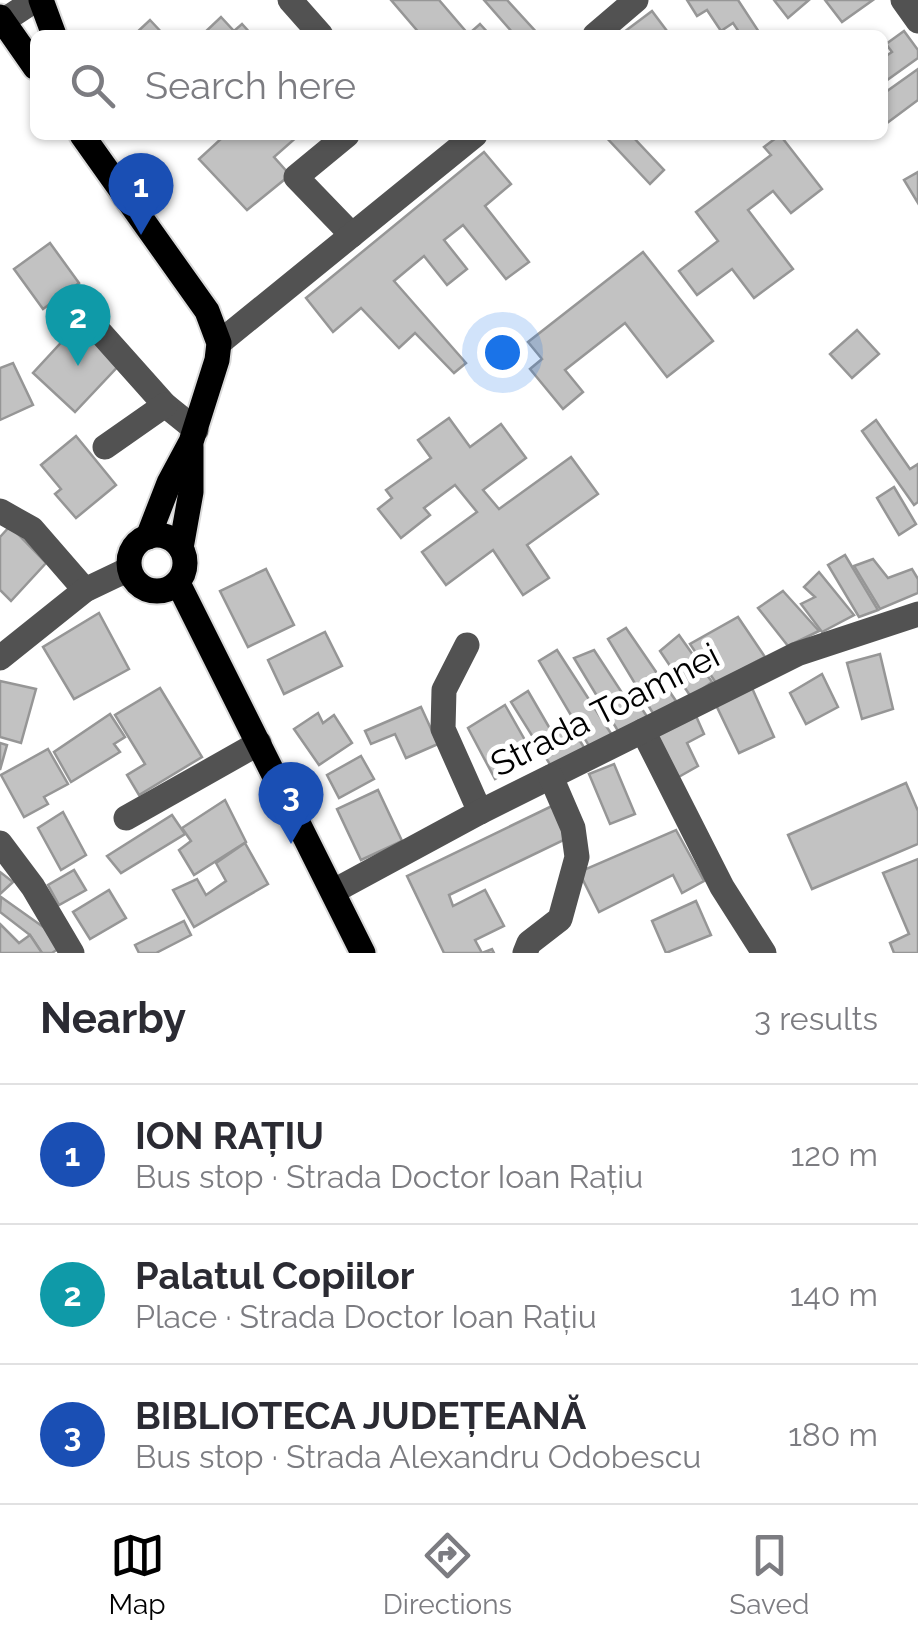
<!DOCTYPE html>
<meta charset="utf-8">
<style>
:root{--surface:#fff;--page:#f7f7f7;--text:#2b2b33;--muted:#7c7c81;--line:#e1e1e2;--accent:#000}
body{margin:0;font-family:Raleway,sans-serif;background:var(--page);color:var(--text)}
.you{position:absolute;left:502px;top:352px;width:35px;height:35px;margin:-25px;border:8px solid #fff;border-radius:50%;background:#1a73e8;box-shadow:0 0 0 15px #1a73e833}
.badge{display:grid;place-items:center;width:65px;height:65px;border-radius:50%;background:var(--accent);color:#fff;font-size:32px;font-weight:700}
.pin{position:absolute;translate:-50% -82px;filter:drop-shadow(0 2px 5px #0008)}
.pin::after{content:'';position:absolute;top:52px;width:35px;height:30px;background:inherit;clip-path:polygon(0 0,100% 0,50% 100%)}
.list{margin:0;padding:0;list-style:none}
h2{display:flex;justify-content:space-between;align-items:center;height:130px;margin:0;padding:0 40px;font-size:42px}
h2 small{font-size:32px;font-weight:400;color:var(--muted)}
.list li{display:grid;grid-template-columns:65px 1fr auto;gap:30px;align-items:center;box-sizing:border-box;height:140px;padding:0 40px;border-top:2px solid var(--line)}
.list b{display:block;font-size:38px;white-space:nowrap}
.list p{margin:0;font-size:32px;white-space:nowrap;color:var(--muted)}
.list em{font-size:32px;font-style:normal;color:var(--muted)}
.icon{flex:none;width:55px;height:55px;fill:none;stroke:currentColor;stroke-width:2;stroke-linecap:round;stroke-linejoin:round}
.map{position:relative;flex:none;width:918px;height:953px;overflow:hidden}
.search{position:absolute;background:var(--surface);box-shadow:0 2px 8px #0004;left:30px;right:30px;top:30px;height:110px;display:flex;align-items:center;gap:25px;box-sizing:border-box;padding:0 35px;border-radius:15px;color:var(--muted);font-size:38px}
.sheet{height:550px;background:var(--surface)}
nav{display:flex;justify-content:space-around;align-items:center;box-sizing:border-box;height:140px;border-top:2px solid var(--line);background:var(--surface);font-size:28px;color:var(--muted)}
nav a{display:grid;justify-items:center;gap:5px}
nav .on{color:var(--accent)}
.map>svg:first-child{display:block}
.building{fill:#c2c2c2;stroke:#969696;stroke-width:2.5}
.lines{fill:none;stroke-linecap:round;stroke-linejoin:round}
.major-casing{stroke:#dbdbdb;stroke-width:29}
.minor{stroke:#525252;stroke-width:25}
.major{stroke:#000;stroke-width:25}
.labels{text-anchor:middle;stroke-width:10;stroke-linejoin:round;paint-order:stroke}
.street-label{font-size:35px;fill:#000;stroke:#fff}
</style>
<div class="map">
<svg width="918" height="953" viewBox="0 0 918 953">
<rect width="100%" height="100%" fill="#fff"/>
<g class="building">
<polygon points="391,0 439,0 469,35 421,35"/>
<polygon points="484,0 507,0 539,35 509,35 512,32"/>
<polygon points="687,0 738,0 759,32 741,35 733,23 721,31 707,10 697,16"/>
<polygon points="774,0 809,0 788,18"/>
<polygon points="825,0 873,0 842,22"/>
<polygon points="652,11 670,35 620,35"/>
<polygon points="221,17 234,31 242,24 252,35 202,35"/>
<polygon points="150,20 164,35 134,35"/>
<polygon points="480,24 490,35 471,32"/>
<polygon points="904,31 918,50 918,58 883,83 883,58 892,52 886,44"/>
<polygon points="918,69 918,100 883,126 883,94"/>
<polygon points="219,135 299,135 274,157 290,175 247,210 199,159 222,138"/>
<polygon points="604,135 631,135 664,170 650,184"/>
<polygon points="780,135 822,189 791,213 773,191 748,210 793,269 754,298 732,269 697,295 679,271 718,241 696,212 771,155 764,147"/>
<polygon points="484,152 511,184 485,206 529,262 506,279 463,225 444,240 467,269 447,285 424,256 394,281 466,363 454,373 415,333 399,348 361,308 333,332 306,298"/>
<polygon points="918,172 918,203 904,180"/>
<polygon points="50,243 79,283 43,309 14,269"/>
<polygon points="643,252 713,341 667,377 625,323 565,370 583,392 563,409 530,369 542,359 528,342"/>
<polygon points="82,320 124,360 75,412 33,373"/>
<polygon points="857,330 879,354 852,378 830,354"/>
<polygon points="13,363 33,405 0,420 0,368"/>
<polygon points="449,418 470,447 501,424 526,458 483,490 499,509 571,457 598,494 527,545 549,578 523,595 493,550 446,585 422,552 477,512 455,485 424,508 430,515 401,538 378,509 392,498 386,490 431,458 418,440"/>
<polygon points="876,420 910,469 918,464 918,502 914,505 862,431"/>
<polygon points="76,436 116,485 76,518 55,494 61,489 41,465"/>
<polygon points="894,487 916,524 899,535 877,498"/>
<polygon points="10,526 46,563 11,601 0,590 0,537"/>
<polygon points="845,555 878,610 859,617 828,565"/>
<polygon points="873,559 888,578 912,569 918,579 918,593 880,609 854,566"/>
<polygon points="266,569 294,625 248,647 220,591"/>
<polygon points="819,572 854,615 822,632 801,604 815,597 804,587"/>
<polygon points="783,591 819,631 788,646 758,608"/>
<polygon points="99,613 129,669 74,699 43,647"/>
<polygon points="738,617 765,657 716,683 690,644"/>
<polygon points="626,628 676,701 654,715 608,639"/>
<polygon points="325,632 342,666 284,694 268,660"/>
<polygon points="679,635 712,682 691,697 660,651"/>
<polygon points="557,650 612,735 589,746 539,661"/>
<polygon points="594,650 626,699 632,694 648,718 618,731 574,658"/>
<polygon points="880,654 893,709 862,719 847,663"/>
<polygon points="822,674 838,707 806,724 790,693"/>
<polygon points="0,681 36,689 21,743 0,737"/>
<polygon points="160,688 202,757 139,795 127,775 145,764 115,715"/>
<polygon points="752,688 774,737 739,753 716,705"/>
<polygon points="528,691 553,734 570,725 585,749 551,766 511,702"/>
<polygon points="505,705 534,756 495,779 468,728"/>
<polygon points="421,707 438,744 406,758 395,734 371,744 365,731"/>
<polygon points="318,713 323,723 334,715 352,743 319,765 294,729"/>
<polygon points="110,714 125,737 114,744 120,752 71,782 54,752"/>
<polygon points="696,716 704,734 687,743 698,766 675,779 655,734"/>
<polygon points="0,743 7,745 0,770"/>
<polygon points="48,749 68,784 44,797 48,804 24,817 1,775"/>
<polygon points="361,756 374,779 339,798 327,775"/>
<polygon points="614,764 635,814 610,824 589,774"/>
<polygon points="906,783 918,811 918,844 812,889 788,835"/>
<polygon points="378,790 402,841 361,860 337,809"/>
<polygon points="225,800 246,842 194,875 179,850 191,841 182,828"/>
<polygon points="552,806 568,838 449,895 453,906 485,890 504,926 475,940 482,953 492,949 494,953 444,953 407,876"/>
<polygon points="63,812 86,855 61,870 38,828"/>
<polygon points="172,815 185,834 121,873 107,856"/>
<polygon points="676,830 704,881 682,893 673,875 599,912 579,872"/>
<polygon points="245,843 268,884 194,927 173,890 197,879 206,895 226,881 216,863"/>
<polygon points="918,859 918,953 894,953 890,943 909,934 883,873"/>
<polygon points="74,870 86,890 59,905 48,885"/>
<polygon points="0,872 13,882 0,894"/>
<polygon points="109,890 126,918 90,939 73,912"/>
<polygon points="1,897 49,931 58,949 52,953 42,953 30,935 0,912"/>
<polygon points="696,901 711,935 666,953 652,921"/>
<polygon points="184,921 191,935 156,953 139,953 135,945"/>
<polygon points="0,924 19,943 30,935 42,953 0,953"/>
</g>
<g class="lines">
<g class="major-casing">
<g id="major">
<polyline points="41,0 54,35"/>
<polyline points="0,17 35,67"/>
<polyline points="82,135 207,311 219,343 217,360 191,442 169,483 148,537"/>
<circle cx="157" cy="563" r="28"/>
<polyline points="181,548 191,492 191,447"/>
<polyline points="178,583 363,953"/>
</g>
</g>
<g class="minor">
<polyline points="290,0 321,35"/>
<polyline points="903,0 918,21"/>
<polyline points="0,23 35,0"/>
<polyline points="595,35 636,0"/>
<polyline points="347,135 296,177 352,235"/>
<polyline points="82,312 165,405 196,430"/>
<polyline points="219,343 475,135"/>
<polyline points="105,447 165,405"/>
<polyline points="0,511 32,529 85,590"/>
<polyline points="467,645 444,690 443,729 480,812"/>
<polyline points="0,658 85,590 129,569"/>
<polyline points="643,731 722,887 764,953"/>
<polyline points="126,818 259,743"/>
<polyline points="0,843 33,887 72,953"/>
<polyline points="334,891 480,812 797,654 918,614"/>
<polyline points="525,953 529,943 560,919 577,857 573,828 551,777"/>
</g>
<use href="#major" class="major"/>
</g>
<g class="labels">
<g class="street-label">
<text transform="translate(605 710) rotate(-27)" y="12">Strada Toamnei</text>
</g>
</g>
</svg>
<div class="you"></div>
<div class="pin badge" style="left:141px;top:235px;background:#1a4fb4">1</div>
<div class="pin badge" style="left:78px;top:366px;background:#0f9aa8">2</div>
<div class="pin badge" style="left:291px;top:844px;background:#1a4fb4">3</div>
<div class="search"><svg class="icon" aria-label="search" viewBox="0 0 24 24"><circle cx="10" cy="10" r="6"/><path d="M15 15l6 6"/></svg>Search here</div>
</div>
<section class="sheet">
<h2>Nearby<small>3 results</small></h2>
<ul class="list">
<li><span class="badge" style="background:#1a4fb4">1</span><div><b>ION RAȚIU</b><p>Bus stop · Strada Doctor Ioan Rațiu</p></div><em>120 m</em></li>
<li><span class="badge" style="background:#0f9aa8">2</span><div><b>Palatul Copiilor</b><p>Place · Strada Doctor Ioan Rațiu</p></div><em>140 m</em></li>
<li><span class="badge" style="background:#1a4fb4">3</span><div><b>BIBLIOTECA JUDEȚEANĂ</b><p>Bus stop · Strada Alexandru Odobescu</p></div><em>180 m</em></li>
</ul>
</section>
<nav>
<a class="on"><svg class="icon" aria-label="map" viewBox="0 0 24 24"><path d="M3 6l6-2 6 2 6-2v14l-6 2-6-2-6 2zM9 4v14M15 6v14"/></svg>Map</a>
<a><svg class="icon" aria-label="directions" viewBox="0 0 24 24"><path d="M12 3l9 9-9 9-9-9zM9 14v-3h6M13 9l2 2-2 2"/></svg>Directions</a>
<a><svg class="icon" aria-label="saved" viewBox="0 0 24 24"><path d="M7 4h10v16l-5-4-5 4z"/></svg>Saved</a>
</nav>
